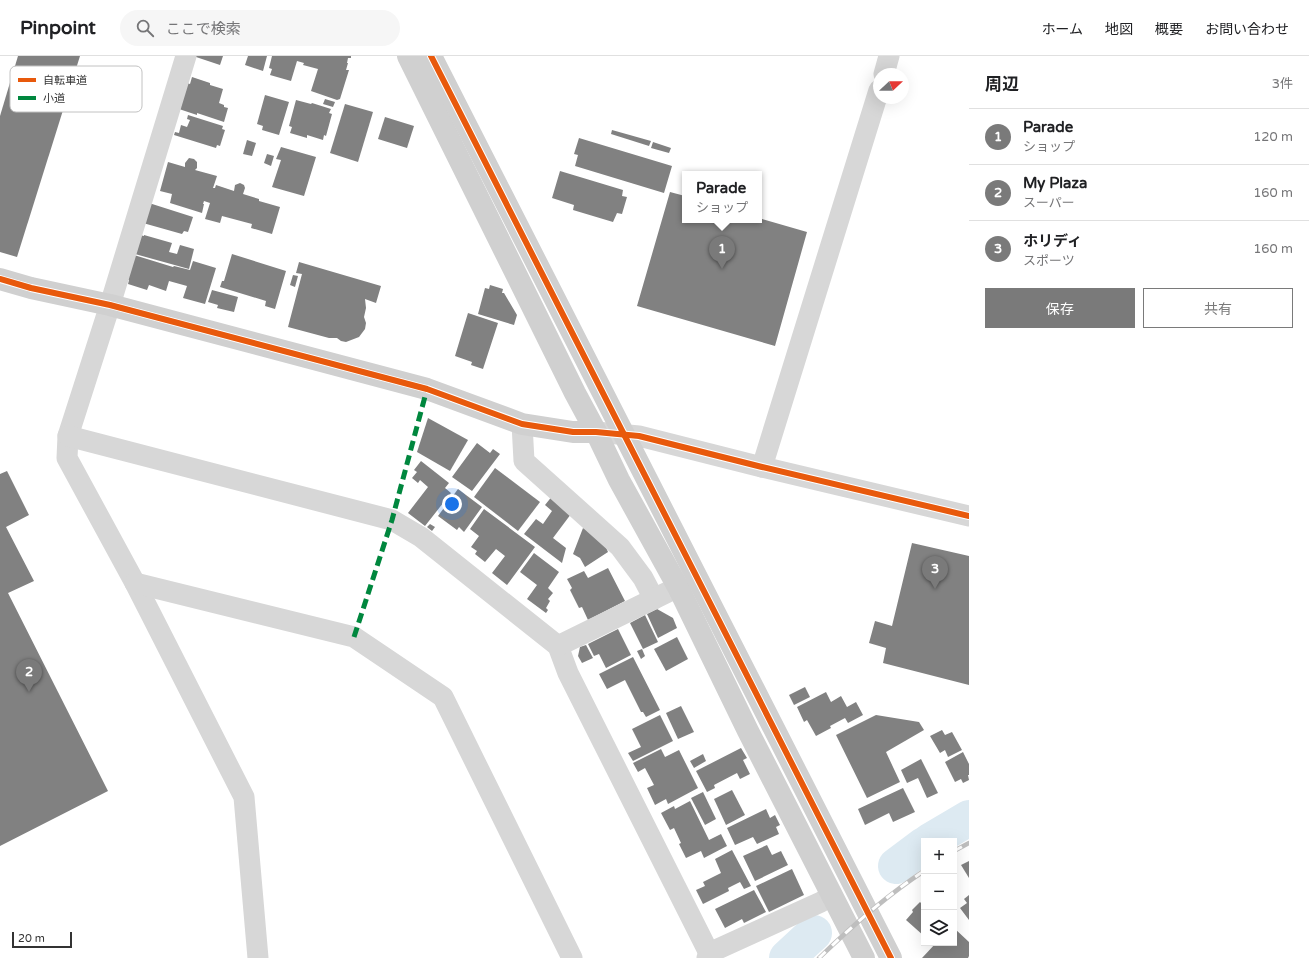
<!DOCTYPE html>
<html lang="ja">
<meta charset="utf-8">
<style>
:root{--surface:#fff;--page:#f6f6f6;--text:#202124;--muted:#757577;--line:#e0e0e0;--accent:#7a7a7a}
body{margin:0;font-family:"Varela Round","Noto Sans JP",sans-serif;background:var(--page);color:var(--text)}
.controls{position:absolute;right:12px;bottom:12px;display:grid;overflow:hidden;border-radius:0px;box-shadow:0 4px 16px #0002}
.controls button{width:36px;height:36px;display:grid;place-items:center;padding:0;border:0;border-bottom:1px solid var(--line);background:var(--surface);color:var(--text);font:20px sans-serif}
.compass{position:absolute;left:873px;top:12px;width:36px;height:36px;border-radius:50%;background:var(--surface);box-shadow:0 4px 16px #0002;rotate:68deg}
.scale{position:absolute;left:12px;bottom:10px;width:60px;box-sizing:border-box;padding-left:4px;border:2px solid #333;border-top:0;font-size:11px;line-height:14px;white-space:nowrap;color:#333;-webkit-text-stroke:3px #fff;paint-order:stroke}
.you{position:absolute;left:452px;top:448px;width:14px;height:14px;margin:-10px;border:3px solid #fff;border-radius:50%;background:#1a73e8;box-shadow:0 0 0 6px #1a73e833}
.badge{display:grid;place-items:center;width:26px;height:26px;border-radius:50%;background:var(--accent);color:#fff;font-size:13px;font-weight:700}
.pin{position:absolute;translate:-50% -33px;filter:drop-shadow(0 1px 2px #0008)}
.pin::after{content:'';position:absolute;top:21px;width:14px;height:12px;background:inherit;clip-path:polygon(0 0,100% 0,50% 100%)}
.popup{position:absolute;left:682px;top:115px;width:80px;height:52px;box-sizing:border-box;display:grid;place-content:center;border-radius:0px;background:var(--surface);filter:drop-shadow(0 1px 3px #0005);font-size:13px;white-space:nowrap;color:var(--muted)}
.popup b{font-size:15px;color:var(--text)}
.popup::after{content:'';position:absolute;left:50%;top:100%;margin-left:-8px;border:8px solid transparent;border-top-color:var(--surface)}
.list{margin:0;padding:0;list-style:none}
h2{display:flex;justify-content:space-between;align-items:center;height:52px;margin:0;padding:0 16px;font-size:17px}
h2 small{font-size:13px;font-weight:400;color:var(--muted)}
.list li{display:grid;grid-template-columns:26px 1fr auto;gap:12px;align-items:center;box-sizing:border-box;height:56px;padding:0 16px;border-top:1px solid var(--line)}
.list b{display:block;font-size:15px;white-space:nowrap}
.list p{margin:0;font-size:13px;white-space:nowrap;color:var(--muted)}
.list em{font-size:13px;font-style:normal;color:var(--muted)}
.actions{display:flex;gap:8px;padding:12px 16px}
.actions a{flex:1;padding:9px 0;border:1px solid var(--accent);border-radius:0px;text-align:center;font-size:14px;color:var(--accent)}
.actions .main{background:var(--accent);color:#fff}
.icon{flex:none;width:22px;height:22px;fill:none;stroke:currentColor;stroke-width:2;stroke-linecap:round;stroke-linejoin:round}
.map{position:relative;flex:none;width:969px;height:902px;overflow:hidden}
header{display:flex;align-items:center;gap:24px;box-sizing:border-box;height:56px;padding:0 20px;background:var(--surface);border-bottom:1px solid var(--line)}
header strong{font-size:19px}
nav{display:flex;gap:22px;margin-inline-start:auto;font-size:14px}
.search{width:280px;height:36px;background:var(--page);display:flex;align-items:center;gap:10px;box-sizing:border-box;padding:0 14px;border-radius:22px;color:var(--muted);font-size:15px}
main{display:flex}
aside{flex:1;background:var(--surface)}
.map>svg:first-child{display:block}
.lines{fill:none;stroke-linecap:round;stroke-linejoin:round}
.river{stroke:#ddeaf2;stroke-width:36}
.building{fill:#818181}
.street{stroke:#d7d7d7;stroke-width:21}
.secondary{stroke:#d0d0d0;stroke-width:22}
.rail-casing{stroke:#bebebe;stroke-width:4.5}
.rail{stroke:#fff;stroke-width:3;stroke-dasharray:9;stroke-linecap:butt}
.quiet{stroke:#00873e;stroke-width:5;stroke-dasharray:10 5;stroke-linecap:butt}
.cycleway-casing{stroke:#fff;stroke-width:8}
.cycleway{stroke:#e8590c;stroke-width:6}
.key{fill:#fff;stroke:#c2c2c2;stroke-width:1}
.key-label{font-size:11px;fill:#333}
</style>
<header>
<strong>Pinpoint</strong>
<div class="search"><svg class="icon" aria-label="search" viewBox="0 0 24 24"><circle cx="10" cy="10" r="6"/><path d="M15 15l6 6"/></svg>ここで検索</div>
<nav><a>ホーム</a><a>地図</a><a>概要</a><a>お問い合わせ</a></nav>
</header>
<main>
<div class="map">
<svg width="969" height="902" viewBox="0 0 969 902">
<rect width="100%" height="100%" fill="#fff"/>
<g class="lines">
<g class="river">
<polyline points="930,785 969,762"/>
<polyline points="896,810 924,789"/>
<polyline points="787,902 814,877"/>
</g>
</g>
<g class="building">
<polygon points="18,0 80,0 17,201 0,196 0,60"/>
<polygon points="193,0 223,0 220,9"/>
<polygon points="248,0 267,0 263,15 245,9"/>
<polygon points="272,0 351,0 351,2 348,2 347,7 348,7 346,14 349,14 340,43 337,44 311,35 318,13 303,9 304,7 297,5 291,25 270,19 272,13 269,12"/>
<polygon points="192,21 210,27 210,29 223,33 219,47 224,49 224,51 228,52 224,66 197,57 197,59 179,53 187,27 190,28"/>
<polygon points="265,39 289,46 279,79 262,74 263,70 257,68"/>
<polygon points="325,43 335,46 333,51 323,48"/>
<polygon points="296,44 311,48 312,47 331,53 329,57 332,58 326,80 324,79 323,84 307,79 307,82 290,77 292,71 289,70"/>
<polygon points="345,48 373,56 358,106 330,97"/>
<polygon points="188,59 223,70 222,73 225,74 220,90 217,89 216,92 174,79 175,76 179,77 181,69 187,71 190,64 187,63"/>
<polygon points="385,61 414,70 407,92 378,83"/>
<polygon points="612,74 651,85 649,90 611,78"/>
<polygon points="579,82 672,110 664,137 575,110 578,99 574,98"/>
<polygon points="247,84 256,87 252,100 243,98"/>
<polygon points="653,86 671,92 669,97 651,92"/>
<polygon points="281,91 316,101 304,140 272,131 281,104 276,103"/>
<polygon points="267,98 274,100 271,110 264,107"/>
<polygon points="189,102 194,103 197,106 197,112 195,114 217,120 213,132 215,132 216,129 234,135 235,129 240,127 244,129 245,132 243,138 259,143 259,145 280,151 272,178 251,172 252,168 222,160 220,167 205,163 210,147 204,145 203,148 204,148 202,157 170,147 172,138 160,135 168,106 185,111 185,107"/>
<polygon points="560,115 623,134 622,140 627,141 622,158 617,157 613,166 573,154 574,149 552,142"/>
<polygon points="670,136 685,140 685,164 759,164 759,162 807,176 775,290 637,250"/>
<polygon points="149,147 193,161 188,176 184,175 182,178 143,167"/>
<polygon points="140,179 144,180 144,179 172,187 169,196 177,198 180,189 194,193 189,213 135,198"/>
<polygon points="232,198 286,215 275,253 265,250 266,245 220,231 222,225 224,225"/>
<polygon points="134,199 173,211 174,210 190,214 193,205 216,212 205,248 183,242 187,230 169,225 166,235 149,229 147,234 128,228 129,224 127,223"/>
<polygon points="299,206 381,230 376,247 365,243 366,252 364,261 366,267 365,273 359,281 346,286 341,285 337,282 329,282 288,271 302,218 296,217"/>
<polygon points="293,219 298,220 295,231 290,229"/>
<polygon points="490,229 503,233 502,237 504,237 517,259 514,269 478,258 485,232 489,233"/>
<polygon points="212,234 238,241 234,256 217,252 218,249 208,246"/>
<polygon points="468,257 498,267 483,313 471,309 472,306 455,300"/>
<polygon points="428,362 468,384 450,415 417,396"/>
<polygon points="477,387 490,397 493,393 500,398 472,435 452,421"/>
<polygon points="421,405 449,427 445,432 451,437 425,470 408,457 428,431 420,424 418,427 412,422 417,416 414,414"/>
<polygon points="495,412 540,446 518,475 474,441"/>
<polygon points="7,415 29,459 6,471 34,525 8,537 108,735 0,790 0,418"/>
<polygon points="458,433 482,451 464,476 459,471 457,474 438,460"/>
<polygon points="553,439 571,458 553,482 566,492 562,507 524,478 536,463 543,468 552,455 545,449"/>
<polygon points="484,453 535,491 507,529 492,517 505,500 496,493 485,506 475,498 477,495 471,491 479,480 470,473"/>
<polygon points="430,468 435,471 432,475 427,471"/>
<polygon points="583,472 596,478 604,487 608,496 585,511 580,502 573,498"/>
<polygon points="912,487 969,500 969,629 883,607 886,592 869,587 875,565 892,570"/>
<polygon points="534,497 559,516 548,532 553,537 548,543 550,545 546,552 548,554 546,557 527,543 537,529 520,516"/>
<polygon points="608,512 625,545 588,564 582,551 579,552 570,534 572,532 567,523 584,515 588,522"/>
<polygon points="657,553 673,562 677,572 658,582 647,558"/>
<polygon points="645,559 658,586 643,593 630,567"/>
<polygon points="618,573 631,599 606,612 599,598 594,600 588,588"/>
<polygon points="677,581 688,603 666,615 654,593"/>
<polygon points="586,589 593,602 582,607 578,600 580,591"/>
<polygon points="642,593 645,600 641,603 637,595"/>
<polygon points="633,601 660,654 646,661 643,656 641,656 625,624 607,633 599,618"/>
<polygon points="805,631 810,641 794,649 789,639"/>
<polygon points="826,636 831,646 841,640 847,651 856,646 863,659 848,667 845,662 830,670 831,672 816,680 807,664 804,666 797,651"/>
<polygon points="681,650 694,676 678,683 666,657"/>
<polygon points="660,659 673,685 633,705 628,697 641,691 632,673"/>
<polygon points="876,659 919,666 924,674 886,696 900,726 867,742 836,679"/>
<polygon points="942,674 945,679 952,676 962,694 948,701 945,694 940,697 930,680"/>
<polygon points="741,692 747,702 743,704 750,718 740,723 737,717 714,729 715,732 707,736 696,715"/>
<polygon points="661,693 665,701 679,694 698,732 668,748 666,743 655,749 647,732 654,729 645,712 638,716 633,707"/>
<polygon points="963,696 969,708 969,719 968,719 969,724 963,727 961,723 955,726 945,706"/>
<polygon points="703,698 706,705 694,712 690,705"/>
<polygon points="921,703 938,737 927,742 918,722 907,727 901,714"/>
<polygon points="903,732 915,756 893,766 889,757 865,769 858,753"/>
<polygon points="732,734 745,759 726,769 714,743"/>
<polygon points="703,736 716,763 705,769 691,742"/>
<polygon points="690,745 709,784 721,778 727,790 704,802 701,795 686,802 679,788 681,787 674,772 670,774 661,757 674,750 675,753"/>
<polygon points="766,753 770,762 775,759 780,769 776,771 779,778 757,788 753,781 735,789 727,772"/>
<polygon points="767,789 772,799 781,795 788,809 755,825 743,800"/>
<polygon points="732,794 751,830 744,833 740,826 728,832 729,835 703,848 696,834 705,830 703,826 721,817 715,803"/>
<polygon points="969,805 969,822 961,809"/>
<polygon points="792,813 804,839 769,856 756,830"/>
<polygon points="754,834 766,856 744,867 742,863 725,872 715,853"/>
<polygon points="969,839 969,864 960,852 967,847 964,843"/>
<polygon points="920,846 924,850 924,880 906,864 913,856 912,854"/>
<polygon points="954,872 969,886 969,900 968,902 922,902 936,887 954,887"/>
</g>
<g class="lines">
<g class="street">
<polyline points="186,0 110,249 68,380 67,402 135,527 244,741 258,902"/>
<polyline points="884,18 889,0"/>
<polyline points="522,368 524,405 620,491 643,522 654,543"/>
<polyline points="596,376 639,380 762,411 969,460"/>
<polyline points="68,380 392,464 421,481 558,590 568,617 709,897"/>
<polyline points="762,411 879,34"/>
<polyline points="135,527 354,581 443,641 572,902"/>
<polyline points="558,590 678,531"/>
<polyline points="707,902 709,897 821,846 832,839"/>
</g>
<g class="secondary">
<polyline points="408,0 575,337 596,376 619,424 678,531 748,675 864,902"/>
<polyline points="431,0 891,902"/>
<polyline points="0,223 31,232 110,249 427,333 522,368 573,376 596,376"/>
</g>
<g class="rail-casing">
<g id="rail">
<polyline points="954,795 969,787"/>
<path d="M819 902C852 870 886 840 924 815"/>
</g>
</g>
<use href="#rail" class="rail"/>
<polyline class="quiet" points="354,581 392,464 427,333"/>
<g class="cycleway-casing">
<g id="cycleway">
<polyline points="431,0 891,902"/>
<polyline points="0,223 31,232 110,249 427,333 522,368 573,376 596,376 639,380 762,411 969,460"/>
</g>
</g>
<use href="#cycleway" class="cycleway"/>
</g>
<rect x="10" y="10" width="132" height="46" rx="6" class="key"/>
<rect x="18" y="22" width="18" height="4" fill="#e8590c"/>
<rect x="18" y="40" width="18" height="4" fill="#00873e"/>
<g class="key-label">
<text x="43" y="28">自転車道</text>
<text x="43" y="46">小道</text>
</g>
</svg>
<div class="controls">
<button>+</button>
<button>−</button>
<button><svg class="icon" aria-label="layers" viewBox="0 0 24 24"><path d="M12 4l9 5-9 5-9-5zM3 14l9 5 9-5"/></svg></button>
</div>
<svg class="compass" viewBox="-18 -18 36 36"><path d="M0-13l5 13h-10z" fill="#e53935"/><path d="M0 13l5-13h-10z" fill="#757577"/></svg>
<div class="scale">20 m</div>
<div class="you"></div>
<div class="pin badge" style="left:722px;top:213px">1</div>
<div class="popup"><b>Parade</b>ショップ</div>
<div class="pin badge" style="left:29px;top:636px">2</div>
<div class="pin badge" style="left:935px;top:533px">3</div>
</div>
<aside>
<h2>周辺<small>3件</small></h2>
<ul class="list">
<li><span class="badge">1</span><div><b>Parade</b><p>ショップ</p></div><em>120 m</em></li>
<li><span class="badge">2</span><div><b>My Plaza</b><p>スーパー</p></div><em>160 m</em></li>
<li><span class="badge">3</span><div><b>ホリディ</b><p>スポーツ</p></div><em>160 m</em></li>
</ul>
<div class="actions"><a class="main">保存</a><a>共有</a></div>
</aside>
</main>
